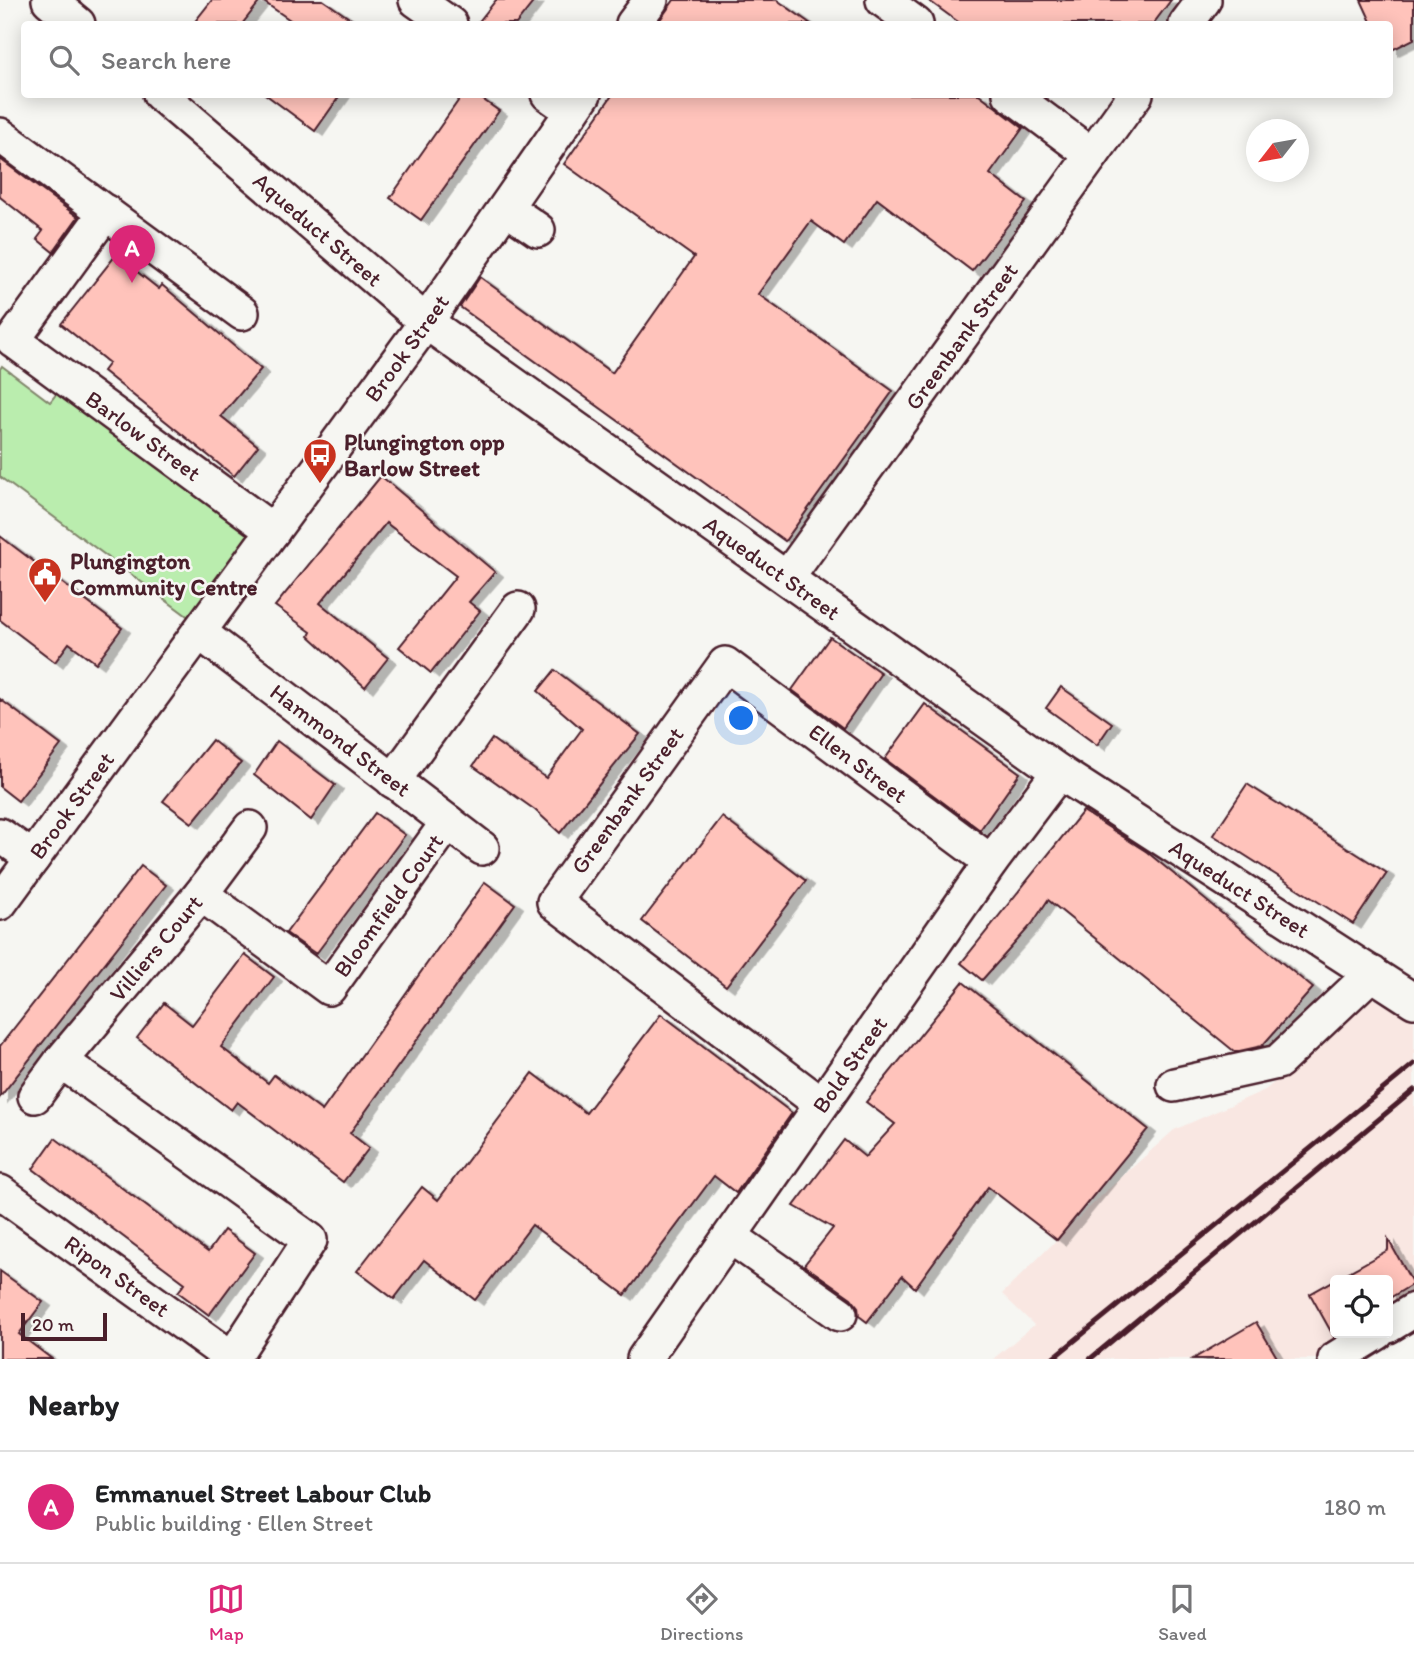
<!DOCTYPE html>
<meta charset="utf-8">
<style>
:root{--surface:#fff;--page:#f6f6f6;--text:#202124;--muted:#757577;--line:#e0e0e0;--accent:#db2777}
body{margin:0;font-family:Itim,sans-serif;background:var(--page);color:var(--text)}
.controls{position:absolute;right:21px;bottom:21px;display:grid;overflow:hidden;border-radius:7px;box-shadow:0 4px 18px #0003}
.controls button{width:63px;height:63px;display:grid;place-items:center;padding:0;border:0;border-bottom:2px solid var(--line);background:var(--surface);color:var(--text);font:35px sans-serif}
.compass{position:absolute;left:1246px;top:119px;width:63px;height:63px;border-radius:50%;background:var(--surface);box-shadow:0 4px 18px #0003;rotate:239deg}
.scale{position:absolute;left:21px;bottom:18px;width:86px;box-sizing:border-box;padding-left:7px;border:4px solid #4a1f2b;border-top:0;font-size:19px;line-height:24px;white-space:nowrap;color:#4a1f2b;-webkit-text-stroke:5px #f6f6f2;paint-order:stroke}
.you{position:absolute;left:742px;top:719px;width:24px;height:24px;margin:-18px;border:5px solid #fff;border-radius:50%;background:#1a73e8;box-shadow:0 0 0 10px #1a73e833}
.badge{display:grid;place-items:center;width:46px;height:46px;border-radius:50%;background:var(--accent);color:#fff;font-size:23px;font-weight:700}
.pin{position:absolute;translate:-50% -58px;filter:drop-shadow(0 2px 4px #0008)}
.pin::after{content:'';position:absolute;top:37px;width:24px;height:21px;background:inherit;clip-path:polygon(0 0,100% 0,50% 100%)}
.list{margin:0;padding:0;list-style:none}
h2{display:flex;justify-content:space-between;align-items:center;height:91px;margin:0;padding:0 28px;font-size:30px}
h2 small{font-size:23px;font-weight:400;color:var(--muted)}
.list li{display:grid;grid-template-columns:46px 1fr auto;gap:21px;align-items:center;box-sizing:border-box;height:112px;padding:0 28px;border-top:2px solid var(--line)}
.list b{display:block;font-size:26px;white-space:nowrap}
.list p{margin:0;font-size:23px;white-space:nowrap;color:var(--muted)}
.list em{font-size:23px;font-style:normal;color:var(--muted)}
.icon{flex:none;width:38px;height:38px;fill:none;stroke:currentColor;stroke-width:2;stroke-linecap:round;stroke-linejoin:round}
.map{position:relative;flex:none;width:1414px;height:1359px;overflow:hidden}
.search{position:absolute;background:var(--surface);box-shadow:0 4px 18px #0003;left:21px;right:21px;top:21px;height:77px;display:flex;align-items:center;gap:18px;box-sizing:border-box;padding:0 24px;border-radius:7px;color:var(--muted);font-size:26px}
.sheet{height:203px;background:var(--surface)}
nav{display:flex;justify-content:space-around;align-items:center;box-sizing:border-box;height:98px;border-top:2px solid var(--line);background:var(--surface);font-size:19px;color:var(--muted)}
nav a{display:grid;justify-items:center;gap:4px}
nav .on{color:var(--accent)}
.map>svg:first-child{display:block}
.built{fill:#f9e7e2}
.green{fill:#baedae;stroke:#82866c;stroke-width:2}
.building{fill:#ffc3bb;stroke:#4a1f2b;stroke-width:2;filter:url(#shadow)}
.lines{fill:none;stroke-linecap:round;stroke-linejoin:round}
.minor-casing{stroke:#4a1f2b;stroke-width:38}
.minor{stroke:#f6f6f2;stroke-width:33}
.rail{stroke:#4a1f2b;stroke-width:5}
.labels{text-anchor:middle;stroke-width:5;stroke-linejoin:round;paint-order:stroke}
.street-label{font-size:23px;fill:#4a1f2b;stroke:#f6f6f2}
.poi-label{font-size:23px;font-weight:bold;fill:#4a1f2b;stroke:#f6f6f2;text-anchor:start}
</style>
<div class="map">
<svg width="1414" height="1359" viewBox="0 0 1414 1359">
<defs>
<filter id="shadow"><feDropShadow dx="8" dy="4.5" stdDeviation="0" flood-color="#0004"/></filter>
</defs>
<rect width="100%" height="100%" fill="#f6f6f2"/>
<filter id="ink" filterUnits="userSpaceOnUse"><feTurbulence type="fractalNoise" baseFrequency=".0143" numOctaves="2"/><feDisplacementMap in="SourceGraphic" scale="14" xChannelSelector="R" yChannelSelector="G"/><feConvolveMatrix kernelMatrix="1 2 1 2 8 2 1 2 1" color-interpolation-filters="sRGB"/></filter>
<g filter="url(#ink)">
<polygon class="built" points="1367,995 1414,1021 1414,1304 1388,1319 1388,1280 1335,1280 1335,1333 1365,1333 1321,1359 993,1359 1034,1325 1002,1294 1105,1192 1174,1130 1265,1090 1322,1044"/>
<polygon class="green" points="2,366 50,402 64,384 265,533 198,624 0,477 0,369"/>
<g class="building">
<polygon points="212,0 261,0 242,24 193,24"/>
<polygon points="261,0 323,0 358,24 296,24"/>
<polygon points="496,0 535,0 516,24 477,24"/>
<polygon points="674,0 777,0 811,24 657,24"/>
<polygon points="928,0 1171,0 1153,24 961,24"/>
<polygon points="1361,0 1414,0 1414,39 1390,51 1390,24 1372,24"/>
<polygon points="265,94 341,94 315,131"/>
<polygon points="463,94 475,94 499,111 421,220 390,198"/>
<polygon points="613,94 979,94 1023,128 990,174 1026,202 972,271 877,199 844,245 811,221 758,294 893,391 785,541 460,307 480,277 612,373 694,257 564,164"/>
<polygon points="0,159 78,217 53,252 37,239 43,231 0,197"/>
<polygon points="116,255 159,289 162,285 261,369 221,416 258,446 234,476 103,371 109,363 61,324"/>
<polygon points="381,476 495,572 469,602 480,611 431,673 399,647 456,576 386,523 320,603 388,658 365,687 309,636 311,632 275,606"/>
<polygon points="0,536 122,628 96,663 69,643 55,662 0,620"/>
<polygon points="830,637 881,673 843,728 792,690"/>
<polygon points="555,670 640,734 560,833 535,810 473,766 492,739 546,778 582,729 538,691"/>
<polygon points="1061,687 1112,723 1097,745 1046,708"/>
<polygon points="0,699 61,745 18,801 0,787"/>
<polygon points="925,704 1020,773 980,830 885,759"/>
<polygon points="212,740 241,763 192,823 163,801"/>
<polygon points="277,741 335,785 311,820 254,775"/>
<polygon points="1247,784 1387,873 1353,924 1213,835"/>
<polygon points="1083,811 1147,852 1313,988 1262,1046 1235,1052 1048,900 1032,924 982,980 961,963"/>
<polygon points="375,813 405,835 316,954 286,933"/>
<polygon points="722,817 806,881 726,986 642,921"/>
<polygon points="141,866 166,885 0,1097 0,1046"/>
<polygon points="485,882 515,904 350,1133 369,1148 343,1182 237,1102 231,1110 137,1038 164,1003 192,1025 245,955 274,977 221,1047 268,1083 274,1075 322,1111"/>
<polygon points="963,982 1148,1129 1057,1240 988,1187 915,1288 902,1276 867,1322 859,1316 858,1307 851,1298 804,1265 833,1228 794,1206 844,1140 865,1157 895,1124 866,1102"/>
<polygon points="661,1014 792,1113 736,1193 714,1176 625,1295 532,1225 475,1300 424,1260 394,1299 357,1271 422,1187 438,1200 533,1073 586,1113"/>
<polygon points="55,1138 208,1252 224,1230 255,1253 209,1315 178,1292 185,1283 33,1169"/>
<polygon points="1388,1239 1413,1284 1388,1299 1388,1280 1335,1280 1334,1337 1310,1294 1388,1250"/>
<polygon points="0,1271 43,1302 19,1334 52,1359 0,1359"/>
<polygon points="1256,1322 1278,1359 1193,1359"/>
</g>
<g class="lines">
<g class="minor-casing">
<g id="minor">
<polyline points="49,0 78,24"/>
<polyline points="416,0 450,24"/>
<polyline points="883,0 916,24"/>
<polyline points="633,24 651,0"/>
<polyline points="1186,24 1204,0"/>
<path id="s1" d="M160 94 426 322 1059 772 1414 1001"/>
<polyline points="548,94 572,111"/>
<polyline points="1010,94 1092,155"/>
<polyline points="0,135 242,313"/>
<polyline points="506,208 538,230"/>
<path id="s2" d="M106 212 13 340 273 531"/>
<path id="s3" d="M787 578 1136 94"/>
<path id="s4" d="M199 632 482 848"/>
<polyline points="393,781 518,609"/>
<polyline points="0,835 33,858"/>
<polyline points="201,894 250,828"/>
<path id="s5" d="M0 903 426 322 584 94"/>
<polyline points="61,1061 310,1240 232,1359"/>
<polyline points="1174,1085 1278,1062 1372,973"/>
<path id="s6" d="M35 1096 61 1061 201 894 329 988 448 822"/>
<path id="s7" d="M821 1104 554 902 725 664 991 862"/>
<path id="s8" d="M0 1192 233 1359"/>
<polyline points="731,1237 840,1314"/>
<polyline points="1388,1326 1414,1310"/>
<path id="s9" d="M644 1359 991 862 1059 772"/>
<polyline points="1335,1359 1377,1333"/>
</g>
</g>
<use href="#minor" class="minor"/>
<g class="rail">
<polyline points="1052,1359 1414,1064"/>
<polyline points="1090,1359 1414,1090"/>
</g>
</g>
</g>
<defs>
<g id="bus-pin" transform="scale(1.75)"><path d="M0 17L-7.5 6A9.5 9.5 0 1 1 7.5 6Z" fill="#c8321e" stroke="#f6f6f2"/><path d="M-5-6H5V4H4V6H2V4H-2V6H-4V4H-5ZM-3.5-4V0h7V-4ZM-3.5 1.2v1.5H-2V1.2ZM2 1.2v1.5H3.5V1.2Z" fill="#fff"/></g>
<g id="civic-pin" transform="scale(1.75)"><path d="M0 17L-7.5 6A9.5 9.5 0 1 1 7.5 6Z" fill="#c8321e" stroke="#f6f6f2"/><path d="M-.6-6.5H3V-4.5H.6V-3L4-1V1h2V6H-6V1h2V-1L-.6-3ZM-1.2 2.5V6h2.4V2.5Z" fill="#fff"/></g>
</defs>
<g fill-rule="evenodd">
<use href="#bus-pin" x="320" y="455"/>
<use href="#civic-pin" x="45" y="574"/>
</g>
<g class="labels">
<g class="street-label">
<text dy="8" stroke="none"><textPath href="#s1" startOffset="208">Aqueduct Street</textPath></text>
<text dy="8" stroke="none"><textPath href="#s3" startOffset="298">Greenbank Street</textPath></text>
<text dy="8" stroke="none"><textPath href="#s5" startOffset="688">Brook Street</textPath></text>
<text dy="8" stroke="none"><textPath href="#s2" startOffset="320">Barlow Street</textPath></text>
<text dy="8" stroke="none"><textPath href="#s1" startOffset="775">Aqueduct Street</textPath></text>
<text dy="8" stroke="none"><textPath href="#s4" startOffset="178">Hammond Street</textPath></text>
<text dy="8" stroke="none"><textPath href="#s7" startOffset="794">Ellen Street</textPath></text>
<text dy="8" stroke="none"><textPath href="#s7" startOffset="460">Greenbank Street</textPath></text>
<text dy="8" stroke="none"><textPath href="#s5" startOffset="121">Brook Street</textPath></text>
<text dy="8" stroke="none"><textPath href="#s1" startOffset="1342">Aqueduct Street</textPath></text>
<text dy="8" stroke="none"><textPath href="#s6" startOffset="522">Bloomfield Court</textPath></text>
<text dy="8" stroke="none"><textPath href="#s6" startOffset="191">Villiers Court</textPath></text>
<text dy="8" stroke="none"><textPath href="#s9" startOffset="359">Bold Street</textPath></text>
<text dy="8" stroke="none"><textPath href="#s8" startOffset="144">Ripon Street</textPath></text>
</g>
<g class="poi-label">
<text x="344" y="450">Plungington opp<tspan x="344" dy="26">Barlow Street</tspan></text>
<text x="70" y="569">Plungington<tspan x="70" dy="26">Community Centre</tspan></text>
</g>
</g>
</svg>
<div class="controls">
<button><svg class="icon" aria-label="locate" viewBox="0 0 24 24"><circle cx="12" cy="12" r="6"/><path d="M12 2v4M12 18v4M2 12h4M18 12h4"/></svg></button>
</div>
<svg class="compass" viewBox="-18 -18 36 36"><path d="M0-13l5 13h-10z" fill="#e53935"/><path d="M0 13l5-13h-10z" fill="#757577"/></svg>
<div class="scale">20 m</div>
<div class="you"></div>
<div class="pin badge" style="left:132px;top:283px">A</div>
<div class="search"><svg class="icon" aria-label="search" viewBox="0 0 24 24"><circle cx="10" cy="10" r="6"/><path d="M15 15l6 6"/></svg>Search here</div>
</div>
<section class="sheet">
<h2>Nearby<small></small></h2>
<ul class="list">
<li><span class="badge">A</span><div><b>Emmanuel Street Labour Club</b><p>Public building · Ellen Street</p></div><em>180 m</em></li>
</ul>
</section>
<nav>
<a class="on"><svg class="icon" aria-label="map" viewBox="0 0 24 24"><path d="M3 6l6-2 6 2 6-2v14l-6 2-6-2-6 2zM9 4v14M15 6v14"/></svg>Map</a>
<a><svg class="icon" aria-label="directions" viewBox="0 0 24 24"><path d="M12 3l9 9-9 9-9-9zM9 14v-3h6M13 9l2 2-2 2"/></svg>Directions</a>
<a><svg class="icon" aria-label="saved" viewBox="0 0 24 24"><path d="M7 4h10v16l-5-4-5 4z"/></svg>Saved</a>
</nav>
